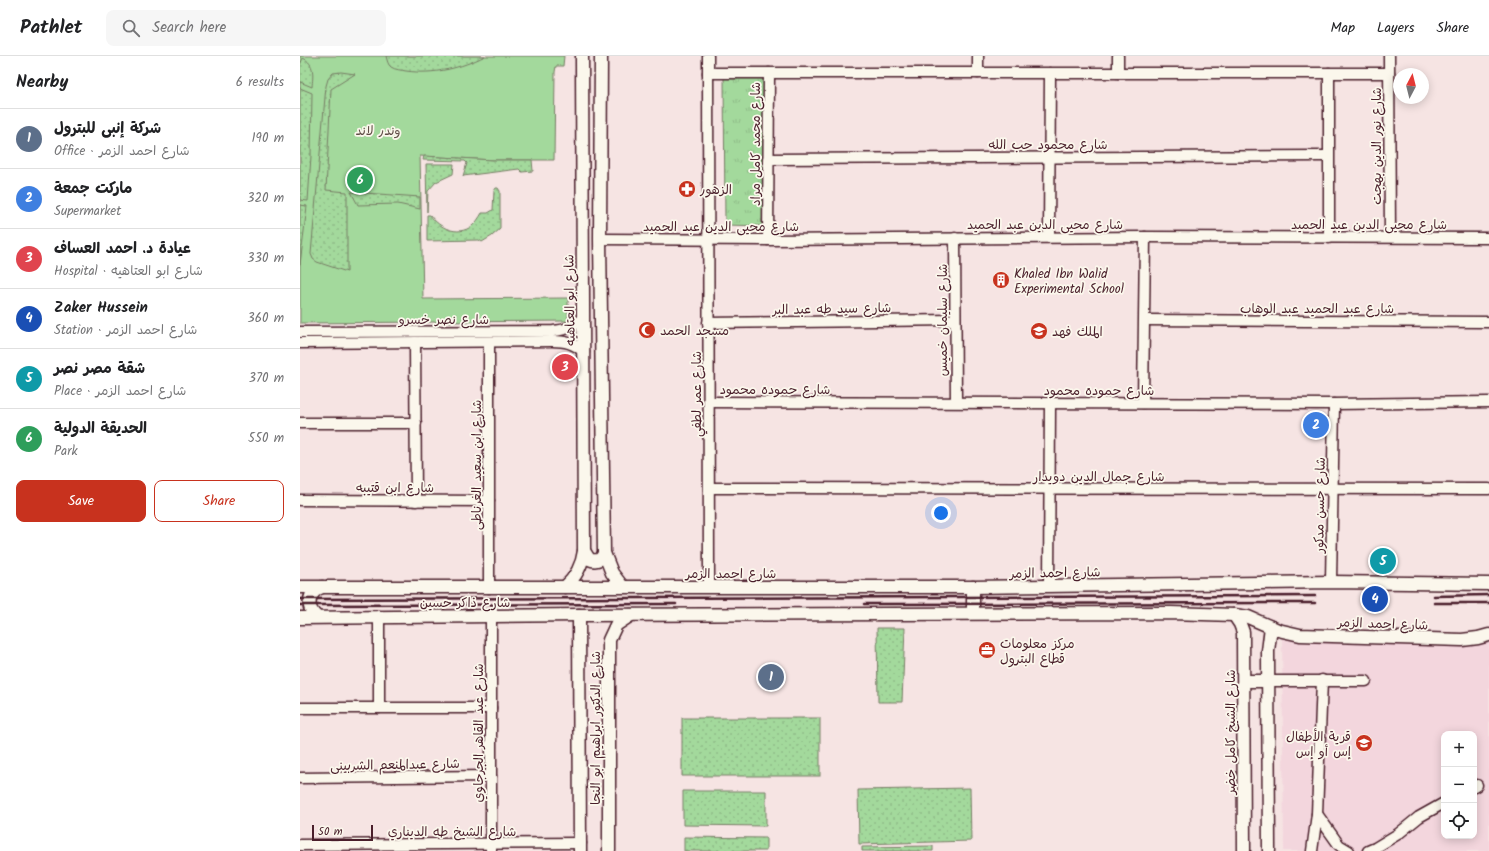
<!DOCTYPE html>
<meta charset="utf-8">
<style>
:root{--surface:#fff;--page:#f6f6f6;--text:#202124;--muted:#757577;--line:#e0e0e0;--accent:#c8321e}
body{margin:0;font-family:Kalam,"Playpen Sans Arabic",sans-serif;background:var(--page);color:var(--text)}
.controls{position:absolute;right:12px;bottom:12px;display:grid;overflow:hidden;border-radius:8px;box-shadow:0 2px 10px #0003}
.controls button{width:36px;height:36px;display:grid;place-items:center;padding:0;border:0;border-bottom:1px solid var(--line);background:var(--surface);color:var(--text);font:20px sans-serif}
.compass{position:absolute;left:1093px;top:12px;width:36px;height:36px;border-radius:50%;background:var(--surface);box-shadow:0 2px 10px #0003;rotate:7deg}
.scale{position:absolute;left:12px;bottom:10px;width:61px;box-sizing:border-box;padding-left:4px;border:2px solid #4a1f2b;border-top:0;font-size:11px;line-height:14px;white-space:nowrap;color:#4a1f2b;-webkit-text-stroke:3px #fbf7ec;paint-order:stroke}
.you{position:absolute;left:641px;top:457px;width:14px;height:14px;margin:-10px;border:3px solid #fff;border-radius:50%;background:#1a73e8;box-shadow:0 0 0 6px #1a73e833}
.badge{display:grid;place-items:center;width:26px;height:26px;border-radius:50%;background:var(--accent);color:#fff;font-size:13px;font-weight:700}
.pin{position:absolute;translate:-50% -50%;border:2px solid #fff;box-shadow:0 1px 4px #0006}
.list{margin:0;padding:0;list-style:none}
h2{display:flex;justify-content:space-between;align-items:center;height:52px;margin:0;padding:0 16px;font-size:17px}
h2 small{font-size:13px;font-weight:400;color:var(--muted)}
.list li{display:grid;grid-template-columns:26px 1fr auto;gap:12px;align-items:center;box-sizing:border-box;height:60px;padding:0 16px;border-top:1px solid var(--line)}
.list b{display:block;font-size:15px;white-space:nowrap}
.list p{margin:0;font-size:13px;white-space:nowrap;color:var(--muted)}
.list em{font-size:13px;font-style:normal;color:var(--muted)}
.actions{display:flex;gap:8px;padding:12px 16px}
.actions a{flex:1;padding:9px 0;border:1px solid var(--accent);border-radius:8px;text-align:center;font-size:14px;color:var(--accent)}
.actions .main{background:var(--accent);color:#fff}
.icon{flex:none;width:22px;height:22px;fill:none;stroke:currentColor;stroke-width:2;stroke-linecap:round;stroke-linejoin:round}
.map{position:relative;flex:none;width:1189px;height:795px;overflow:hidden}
header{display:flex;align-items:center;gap:24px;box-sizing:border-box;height:56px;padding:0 20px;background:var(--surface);border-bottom:1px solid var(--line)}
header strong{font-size:19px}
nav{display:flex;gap:22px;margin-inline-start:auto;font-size:14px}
.search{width:280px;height:36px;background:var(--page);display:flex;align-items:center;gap:10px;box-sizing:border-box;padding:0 14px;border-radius:8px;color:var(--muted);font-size:15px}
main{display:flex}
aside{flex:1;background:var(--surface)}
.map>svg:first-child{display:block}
.built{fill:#f3d6dd;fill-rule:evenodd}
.grass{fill:url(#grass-tufts);stroke:#767c64}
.park{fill:#a3d99c;stroke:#767c64}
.garden{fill:url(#garden-dots);stroke:#767c64}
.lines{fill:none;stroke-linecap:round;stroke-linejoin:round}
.minor-casing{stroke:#4a1f2b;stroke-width:13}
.major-casing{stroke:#4a1f2b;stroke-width:15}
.minor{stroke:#fbf7ec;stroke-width:10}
.major{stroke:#fbf7ec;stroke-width:12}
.rail{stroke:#4a1f2b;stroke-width:2.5}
.labels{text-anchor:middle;stroke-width:3.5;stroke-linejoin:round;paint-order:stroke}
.park-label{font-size:13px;fill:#604e47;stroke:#fbf7ec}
.street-label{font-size:13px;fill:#4a1f2b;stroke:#fbf7ec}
.poi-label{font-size:13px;fill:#4a1f2b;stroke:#fbf7ec;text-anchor:start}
</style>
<header>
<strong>Pathlet</strong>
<div class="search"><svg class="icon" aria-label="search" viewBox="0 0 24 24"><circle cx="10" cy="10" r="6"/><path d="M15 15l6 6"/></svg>Search here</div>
<nav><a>Map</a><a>Layers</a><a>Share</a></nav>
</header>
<main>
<aside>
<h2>Nearby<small>6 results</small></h2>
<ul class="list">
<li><span class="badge" style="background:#5c6f8a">1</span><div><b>شركة إنبى للبترول</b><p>Office · شارع احمد الزمر</p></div><em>190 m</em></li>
<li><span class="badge" style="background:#3f7fe0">2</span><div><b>ماركت جمعة</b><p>Supermarket</p></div><em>320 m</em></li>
<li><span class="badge" style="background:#e0444e">3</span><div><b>عيادة د. احمد العساف</b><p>Hospital · شارع ابو العتاهيه</p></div><em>330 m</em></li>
<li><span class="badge" style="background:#1a4fb4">4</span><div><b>Zaker Hussein</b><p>Station · شارع احمد الزمر</p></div><em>360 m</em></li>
<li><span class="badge" style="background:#0f9aa8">5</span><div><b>شقة مصر نصر</b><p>Place · شارع احمد الزمر</p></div><em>370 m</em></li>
<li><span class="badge" style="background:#2e9e5b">6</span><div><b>الحديقة الدولية</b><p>Park</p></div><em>550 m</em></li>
</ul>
<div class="actions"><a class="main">Save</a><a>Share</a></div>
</aside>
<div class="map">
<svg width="1189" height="795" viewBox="0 0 1189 795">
<defs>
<pattern id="grass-tufts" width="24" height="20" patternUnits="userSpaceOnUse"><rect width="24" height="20" fill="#a3d99c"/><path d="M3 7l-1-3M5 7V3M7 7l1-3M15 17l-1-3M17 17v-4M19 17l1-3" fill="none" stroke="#8eba87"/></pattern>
<pattern id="garden-dots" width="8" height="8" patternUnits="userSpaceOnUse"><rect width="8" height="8" fill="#a3d99c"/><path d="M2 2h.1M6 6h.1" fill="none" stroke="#8eba87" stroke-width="1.8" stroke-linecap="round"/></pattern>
</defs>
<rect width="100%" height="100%" fill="#f6e4e3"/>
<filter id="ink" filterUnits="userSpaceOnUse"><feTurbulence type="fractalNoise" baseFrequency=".025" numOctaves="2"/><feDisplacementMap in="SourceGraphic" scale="8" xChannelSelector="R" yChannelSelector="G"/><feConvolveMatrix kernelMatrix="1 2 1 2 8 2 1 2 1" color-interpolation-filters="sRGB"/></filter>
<g filter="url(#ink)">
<path class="built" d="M982 574 1133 578 1189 577V795H984ZM1144 678H1174V780H1144Z"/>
<polygon class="grass" points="424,21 467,22 469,170 425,169"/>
<polygon class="park" points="0,0 264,0 263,10 256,10 255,16 254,104 193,104 120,100 123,243 268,242 268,265 0,267"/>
<g class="garden">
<path d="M86 0H185C161 12 134 19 106 15 102 14 95 14 91 11 88 9 87 4 86 0Z"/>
<path d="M3 2C15 8 13 19 12 31L0 26V9Z"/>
<polygon points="41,16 55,18 31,33 26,134 47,136 47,216 17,206 13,203 11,198 26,30 28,23 33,17"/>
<polygon points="0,32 12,37 11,100 8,145 0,144"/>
<polygon points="124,100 193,104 232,104 233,115 222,116 219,113 163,120 167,107 165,105 123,104"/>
<polygon points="126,108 154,108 153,118 136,126 128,135 127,156"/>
<path d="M196 132H198L200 135V173L192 180 182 186 179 184 127 185V159H130C139 172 158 181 172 170 176 167 179 162 182 157H188L193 154 194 135Z"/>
<polygon points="51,136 120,141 120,153 98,148 58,149"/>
<polygon points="0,149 7,150 0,209"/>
<polygon points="577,572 605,572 602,646 578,646"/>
<rect x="382" y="662" width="138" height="58"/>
<polygon points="670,732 671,785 559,788 558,734"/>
<polygon points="383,735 466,735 466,770 383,769"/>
<polygon points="384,781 466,782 466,795 384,795"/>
<polygon points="633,790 633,795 562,795 562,791"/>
</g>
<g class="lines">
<g class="minor-casing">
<g id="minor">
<polyline points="408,0 409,531"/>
<polyline points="1089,0 1090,181"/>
<polyline points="408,17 1089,17"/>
<polyline points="678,17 678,0"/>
<polyline points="818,17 818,0"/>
<polyline points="468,103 1028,100"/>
<polyline points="749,181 750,17"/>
<polyline points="655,182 656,346"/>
<polyline points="1029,182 1029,17"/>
<polyline points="300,183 468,184 845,181 1189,182"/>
<polyline points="468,184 469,17"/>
<polyline points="845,264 1189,266"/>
<polyline points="408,267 655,264"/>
<path d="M0 276 253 275C266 274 274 271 283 261"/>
<polyline points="115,286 116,445"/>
<polyline points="189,286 189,532"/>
<path d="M0 287 252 285C265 285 274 287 284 296"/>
<polyline points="409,346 1034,348 1189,346"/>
<polyline points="843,347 845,181"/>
<polyline points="0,367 116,367"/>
<polyline points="410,432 1189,433"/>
<polyline points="0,444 189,445"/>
<polyline points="1031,526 1034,348"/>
<polyline points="749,530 750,347"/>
<polyline points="79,560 79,652"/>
<polyline points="968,625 1066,625"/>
<polyline points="0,652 191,652"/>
<polyline points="0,722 191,720"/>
<polyline points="1174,731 1177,729"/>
<polyline points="1017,758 1039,789 1049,795"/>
<polyline points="0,789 281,787"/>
<polyline points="191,794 191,560"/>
<polyline points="1012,795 1017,758 1022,624"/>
<polyline points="1068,795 1075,792 1098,778 1119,761 1144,747"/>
</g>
</g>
<g class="major-casing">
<g id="major">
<polyline points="301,0 300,183 304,497 312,517 322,530"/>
<path d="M284 495 289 503C296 506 302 504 304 497"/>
<polyline points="0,531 673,531 1031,526 1189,528"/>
<path d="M265 531C276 521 282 510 284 495L282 0"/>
<polyline points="673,531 673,557"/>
<polyline points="279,559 280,795"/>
<polyline points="934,559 940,568 943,576 944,795"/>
<path d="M17 561C5 551 8 536 22 531"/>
<polyline points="0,562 279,559 871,557 934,559 948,561 978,574 1000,579 1162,584 1178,582 1189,579"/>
<polyline points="944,625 968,625"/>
<polyline points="309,795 309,584 316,569 331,559"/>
<polyline points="969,795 968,595 971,571"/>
</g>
</g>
<use href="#minor" class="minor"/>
<use href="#major" class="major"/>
<g class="rail">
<polyline points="1134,540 1189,539"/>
<polyline points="0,543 1015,540"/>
<polyline points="1134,547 1189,547"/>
<polyline points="564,548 1015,547"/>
<polyline points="0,549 376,548"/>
</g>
</g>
</g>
<defs>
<g id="pharmacy-disc" transform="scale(0.9)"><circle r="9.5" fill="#c8321e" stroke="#fbf7ec"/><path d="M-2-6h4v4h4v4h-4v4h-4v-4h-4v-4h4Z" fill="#fff"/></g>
<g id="building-disc" transform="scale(0.9)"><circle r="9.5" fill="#c8321e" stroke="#fbf7ec"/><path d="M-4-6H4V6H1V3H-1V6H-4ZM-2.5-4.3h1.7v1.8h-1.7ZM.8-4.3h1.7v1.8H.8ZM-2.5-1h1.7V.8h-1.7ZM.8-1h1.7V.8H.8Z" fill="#fff"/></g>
<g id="mosque-disc" transform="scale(0.9)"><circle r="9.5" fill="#c8321e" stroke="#fbf7ec"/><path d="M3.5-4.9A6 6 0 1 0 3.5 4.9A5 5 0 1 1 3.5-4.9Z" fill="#fff"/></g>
<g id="school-disc" transform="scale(0.9)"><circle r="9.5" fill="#c8321e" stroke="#fbf7ec"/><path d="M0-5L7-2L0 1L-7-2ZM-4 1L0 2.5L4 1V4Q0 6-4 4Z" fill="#fff"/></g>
<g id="office-disc" transform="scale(0.9)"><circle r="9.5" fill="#c8321e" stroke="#fbf7ec"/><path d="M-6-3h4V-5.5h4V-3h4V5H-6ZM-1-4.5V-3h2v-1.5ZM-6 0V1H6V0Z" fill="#fff"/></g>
</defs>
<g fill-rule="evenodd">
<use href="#pharmacy-disc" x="387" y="133"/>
<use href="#building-disc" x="701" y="224"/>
<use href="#mosque-disc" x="347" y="274"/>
<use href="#school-disc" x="739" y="275"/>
<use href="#office-disc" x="687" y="594"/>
<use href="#school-disc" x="1064" y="687"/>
</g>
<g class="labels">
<g class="park-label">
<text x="78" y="79">وندر لاند</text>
</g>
<g class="street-label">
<text transform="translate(455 88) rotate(-90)" y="5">شارع محمد كامل مراد</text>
<text x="748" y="93">شارع محمود حب الله</text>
<text transform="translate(1076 90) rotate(-90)" y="5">شارع نور الدين بهجت</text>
<text x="745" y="173">شارع محيى الدين عبد الحميد</text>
<text x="1069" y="173">شارع محيى الدين عبد الحميد</text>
<text x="421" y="175">شارع محيى الدين عبد الحميد</text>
<text transform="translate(269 244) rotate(-91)" y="5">شارع ابو العتاهيه</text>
<text transform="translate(532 252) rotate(-1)" y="5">شارع سيد طه عبد البر</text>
<text x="1017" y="257">شارع عبد الحميد عبد الوهاب</text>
<text x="144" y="268">شارع نصر خسرو</text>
<text transform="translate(642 264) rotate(-90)" y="5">شارع سليمان خميس</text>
<text x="475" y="338">شارع حموده محمود</text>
<text x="799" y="339">شارع حموده محمود</text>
<text transform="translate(396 338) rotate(-90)" y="5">شارع عمر لطفي</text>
<text transform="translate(176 409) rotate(-90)" y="5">شارع ابن سعيد الغرناطى</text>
<text x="799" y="425">شارع جمال الدين دويدار</text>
<text x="95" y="436">شارع ابن قتيبه</text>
<text transform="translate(1019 449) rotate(-89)" y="5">شارع حسن مدكور</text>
<text transform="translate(755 516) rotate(-1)" y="5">شارع احمد الزمر</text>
<text x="431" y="522">شارع احمد الزمر</text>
<text x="165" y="551">شارع ذاكر حسين</text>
<text transform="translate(1083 567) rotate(2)" y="5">شارع احمد الزمر</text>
<text transform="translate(295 672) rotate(-90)" y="5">شارع الدكتور ابراهيم ابو النجا</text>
<text transform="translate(930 676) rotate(-90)" y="5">شارع الشيخ كامل خضر</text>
<text transform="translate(178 677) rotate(-90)" y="5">شارع عبد القاهر الجرجاوي</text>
<text transform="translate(95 708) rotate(-1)" y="5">شارع عبدالمنعم الشربينى</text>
<text x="152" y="780">شارع الشيخ طه الديناري</text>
</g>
<g class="poi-label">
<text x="400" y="138">الزهور</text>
<text x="714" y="222">Khaled Ibn Walid<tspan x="714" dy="15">Experimental School</tspan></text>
<text x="360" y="279">مسجد الحمد</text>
<text x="752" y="280">الملك فهد</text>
<text x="700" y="592">مركز معلومات<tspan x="700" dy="15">قطاع البترول</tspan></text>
<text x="1051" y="685" text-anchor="end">قرية الأطفال<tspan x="1051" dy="15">إس أو إس</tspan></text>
</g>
</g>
</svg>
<div class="controls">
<button>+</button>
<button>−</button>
<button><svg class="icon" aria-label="locate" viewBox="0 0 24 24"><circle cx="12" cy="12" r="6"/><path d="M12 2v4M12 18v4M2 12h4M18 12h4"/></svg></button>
</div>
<svg class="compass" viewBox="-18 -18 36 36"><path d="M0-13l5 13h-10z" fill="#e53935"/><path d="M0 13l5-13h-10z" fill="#757577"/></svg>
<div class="scale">50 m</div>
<div class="you"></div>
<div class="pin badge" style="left:471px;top:621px;background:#5c6f8a">1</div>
<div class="pin badge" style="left:1016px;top:369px;background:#3f7fe0">2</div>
<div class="pin badge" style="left:265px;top:311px;background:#e0444e">3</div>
<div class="pin badge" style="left:1075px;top:543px;background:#1a4fb4">4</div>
<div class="pin badge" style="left:1083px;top:505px;background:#0f9aa8">5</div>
<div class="pin badge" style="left:60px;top:124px;background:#2e9e5b">6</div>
</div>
</main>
